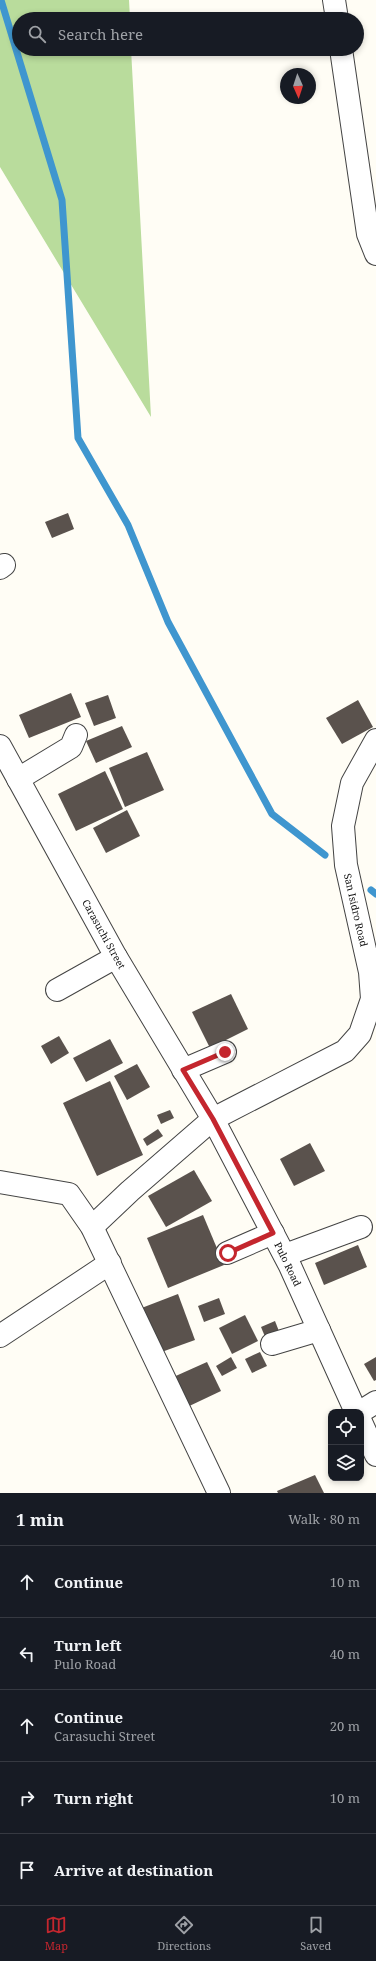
<!DOCTYPE html>
<meta charset="utf-8">
<style>
:root{--surface:#171b24;--page:#242831;--text:#f1f3f6;--muted:#9ea1a6;--line:#363941;--accent:#c4262e}
body{margin:0;font-family:"Noto Serif",serif;background:var(--page);color:var(--text)}
.controls{position:absolute;right:12px;bottom:12px;display:grid;overflow:hidden;border-radius:8px;box-shadow:0 2px 6px #0003}
.controls button{width:36px;height:36px;display:grid;place-items:center;padding:0;border:0;border-bottom:1px solid var(--line);background:var(--surface);color:var(--text);font:20px sans-serif}
.compass{position:absolute;left:280px;top:68px;width:36px;height:36px;border-radius:50%;background:var(--surface);box-shadow:0 2px 6px #0003;rotate:177deg}
.stop{position:absolute;width:12px;height:12px;margin:-9px;border:3px solid #c4262e;border-radius:50%;background:#fff}
.stop.end{background:#c4262e;border-color:#fff;box-shadow:0 1px 4px #0008}
.list{margin:0;padding:0;list-style:none}
h2{display:flex;justify-content:space-between;align-items:center;height:52px;margin:0;padding:0 16px;font-size:17px}
h2 small{font-size:13px;font-weight:400;color:var(--muted)}
.list li{display:grid;grid-template-columns:26px 1fr auto;gap:12px;align-items:center;box-sizing:border-box;height:72px;padding:0 16px;border-top:1px solid var(--line)}
.list b{display:block;font-size:15px;white-space:nowrap}
.list p{margin:0;font-size:13px;white-space:nowrap;color:var(--muted)}
.list em{font-size:13px;font-style:normal;color:var(--muted)}
.icon{flex:none;width:22px;height:22px;fill:none;stroke:currentColor;stroke-width:2;stroke-linecap:round;stroke-linejoin:round}
.map{position:relative;flex:none;width:376px;height:1493px;overflow:hidden}
.search{position:absolute;background:var(--surface);box-shadow:0 2px 6px #0003;left:12px;right:12px;top:12px;height:44px;display:flex;align-items:center;gap:10px;box-sizing:border-box;padding:0 14px;border-radius:22px;color:var(--muted);font-size:15px}
.sheet{height:412px;background:var(--surface)}
nav{display:flex;justify-content:space-around;align-items:center;box-sizing:border-box;height:56px;border-top:1px solid var(--line);background:var(--surface);font-size:11px;color:var(--muted)}
nav a{display:grid;justify-items:center;gap:2px}
nav .on{color:var(--accent)}
.map>svg:first-child{display:block}
.forest{fill:#b9dc9c}
.lines{fill:none;stroke-linecap:round;stroke-linejoin:round}
.stream{stroke:#3f96cf;stroke-width:7}
.building{fill:#5a524d}
.minor-casing{stroke:#444;stroke-width:24}
.minor{stroke:#fff;stroke-width:22}
.route{stroke:#c4262e;stroke-width:5}
.labels{text-anchor:middle;stroke-width:4;stroke-linejoin:round;paint-order:stroke}
.street-label{font-size:10px;fill:#111;stroke:#fff}
</style>
<div class="map">
<svg width="376" height="1493" viewBox="0 0 376 1493">
<rect width="100%" height="100%" fill="#fffdf5"/>
<polygon class="forest" points="0,0 129,0 130,19 19,19 19,49 131,49 151,417 0,167"/>
<g class="lines">
<g class="stream">
<polyline points="1,0 62,200 78,438 128,525 168,622 272,814 325,855"/>
<polyline points="371,890 376,894"/>
</g>
</g>
<g class="building">
<polygon points="68,513 74,529 52,538 45,522"/>
<polygon points="71,693 81,717 29,738 19,715"/>
<polygon points="108,695 116,718 94,726 85,703"/>
<polygon points="358,700 373,727 342,744 326,718"/>
<polygon points="122,726 132,747 96,763 86,741"/>
<polygon points="147,752 164,790 125,807 109,768"/>
<polygon points="105,771 123,809 76,831 58,794"/>
<polygon points="127,810 140,836 106,853 93,828"/>
<polygon points="231,994 248,1029 210,1048 192,1012"/>
<polygon points="59,1036 69,1053 51,1064 41,1046"/>
<polygon points="110,1039 123,1063 86,1082 73,1058"/>
<polygon points="137,1064 150,1087 127,1100 114,1076"/>
<polygon points="110,1081 143,1155 97,1176 63,1103"/>
<polygon points="170,1110 174,1118 161,1124 157,1115"/>
<polygon points="158,1129 163,1136 147,1146 143,1139"/>
<polygon points="310,1143 325,1171 294,1186 280,1159"/>
<polygon points="194,1170 212,1201 166,1227 148,1196"/>
<polygon points="203,1215 224,1265 168,1288 147,1238"/>
<polygon points="358,1245 367,1267 324,1285 315,1263"/>
<polygon points="178,1294 195,1340 156,1354 139,1309"/>
<polygon points="219,1298 225,1314 204,1322 198,1306"/>
<polygon points="245,1315 258,1341 232,1354 219,1328"/>
<polygon points="275,1321 282,1339 268,1344 261,1327"/>
<polygon points="260,1352 267,1366 252,1373 245,1359"/>
<polygon points="231,1357 237,1368 222,1376 216,1366"/>
<polygon points="376,1357 376,1380 374,1381 364,1364"/>
<polygon points="207,1362 221,1391 183,1409 169,1379"/>
<polygon points="315,1475 324,1493 278,1493 277,1491"/>
</g>
<g class="lines">
<g class="minor-casing">
<g id="minor">
<polyline points="334,0 337,19"/>
<polyline points="341,49 368,234 376,254"/>
<polyline points="0,568 4,565"/>
<polyline points="0,746 116,957 213,1119 290,1266 356,1412"/>
<polyline points="18,779 71,747 76,735"/>
<polyline points="57,990 116,957"/>
<polyline points="183,1070 225,1052"/>
<polyline points="0,1182 69,1194 92,1227 219,1493"/>
<polyline points="92,1227 130,1191 213,1119 345,1051 360,1034 372,999 370,972 346,865 343,826 352,783 376,740"/>
<polyline points="227,1253 273,1233"/>
<polyline points="285,1255 361,1227"/>
<polyline points="0,1336 110,1263"/>
<polyline points="272,1344 319,1330"/>
<polyline points="360,1412 376,1402"/>
<polyline points="361,1422 376,1455"/>
</g>
</g>
<use href="#minor" class="minor"/>
</g>
<g class="lines">
<polyline class="route" points="225,1052 183,1070 213,1119 273,1233 228,1253"/>
</g>
<g class="labels">
<g class="street-label">
<text transform="translate(356 910) rotate(77)" y="4">San Isidro Road</text>
<text transform="translate(104 934) rotate(61)" y="4">Carasuchi Street</text>
<text transform="translate(288 1264) rotate(64)" y="4">Pulo Road</text>
</g>
</g>
</svg>
<div class="controls">
<button><svg class="icon" aria-label="locate" viewBox="0 0 24 24"><circle cx="12" cy="12" r="6"/><path d="M12 2v4M12 18v4M2 12h4M18 12h4"/></svg></button>
<button><svg class="icon" aria-label="layers" viewBox="0 0 24 24"><path d="M12 4l9 5-9 5-9-5zM3 14l9 5 9-5"/></svg></button>
</div>
<svg class="compass" viewBox="-18 -18 36 36"><path d="M0-13l5 13h-10z" fill="#e53935"/><path d="M0 13l5-13h-10z" fill="#9ea1a6"/></svg>
<div class="stop" style="left:228px;top:1253px"></div>
<div class="stop end" style="left:225px;top:1052px"></div>
<div class="search"><svg class="icon" aria-label="search" viewBox="0 0 24 24"><circle cx="10" cy="10" r="6"/><path d="M15 15l6 6"/></svg>Search here</div>
</div>
<section class="sheet">
<h2>1 min<small>Walk · 80 m</small></h2>
<ul class="list">
<li><svg class="icon" aria-label="ahead" viewBox="0 0 24 24"><path d="M12 20V5M6 11l6-6 6 6"/></svg><div><b>Continue</b></div><em>10 m</em></li>
<li><svg class="icon" aria-label="left" viewBox="0 0 24 24"><path d="M17 20v-9H6M10 6l-5 5 5 5"/></svg><div><b>Turn left</b><p>Pulo Road</p></div><em>40 m</em></li>
<li><svg class="icon" aria-label="ahead" viewBox="0 0 24 24"><path d="M12 20V5M6 11l6-6 6 6"/></svg><div><b>Continue</b><p>Carasuchi Street</p></div><em>20 m</em></li>
<li><svg class="icon" aria-label="right" viewBox="0 0 24 24"><path d="M7 20v-9h11M14 6l5 5-5 5"/></svg><div><b>Turn right</b></div><em>10 m</em></li>
<li><svg class="icon" aria-label="arrive" viewBox="0 0 24 24"><path d="M6 21V4h12l-3 4 3 4H6"/></svg><div><b>Arrive at destination</b></div></li>
</ul>
</section>
<nav>
<a class="on"><svg class="icon" aria-label="map" viewBox="0 0 24 24"><path d="M3 6l6-2 6 2 6-2v14l-6 2-6-2-6 2zM9 4v14M15 6v14"/></svg>Map</a>
<a><svg class="icon" aria-label="directions" viewBox="0 0 24 24"><path d="M12 3l9 9-9 9-9-9zM9 14v-3h6M13 9l2 2-2 2"/></svg>Directions</a>
<a><svg class="icon" aria-label="saved" viewBox="0 0 24 24"><path d="M7 4h10v16l-5-4-5 4z"/></svg>Saved</a>
</nav>
